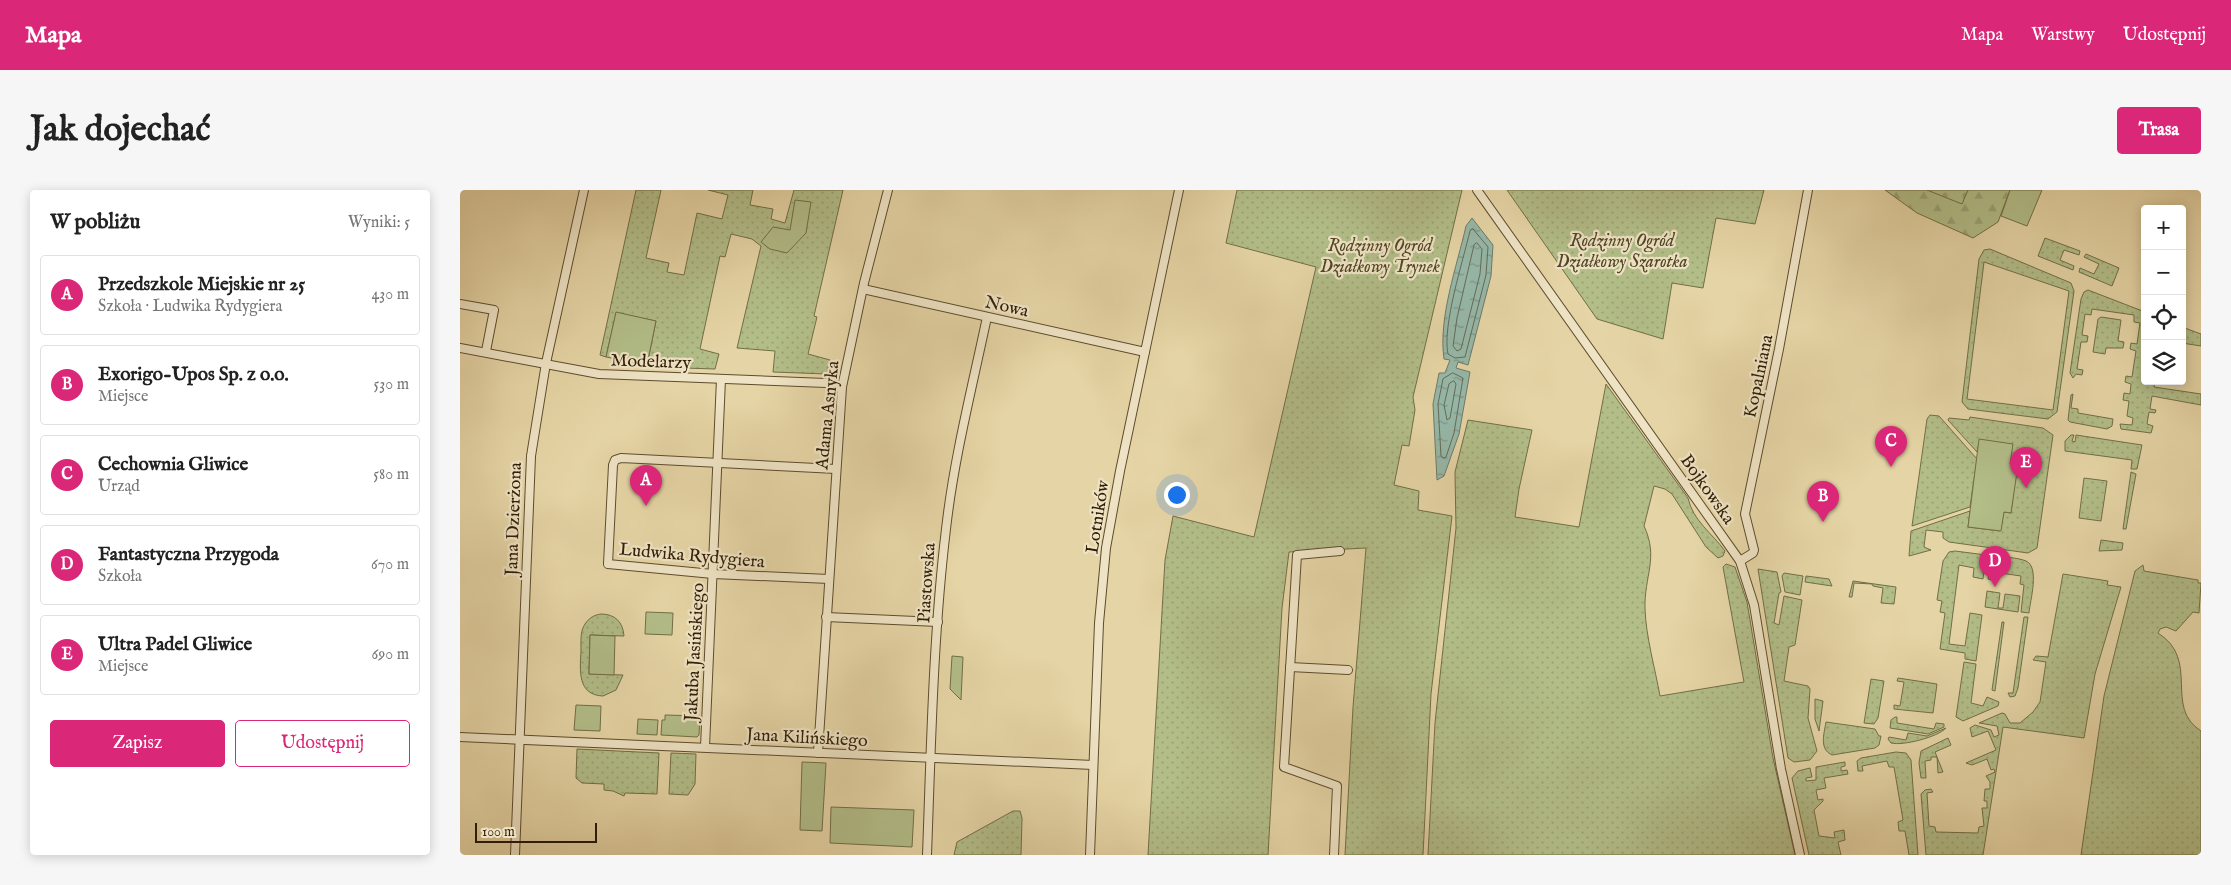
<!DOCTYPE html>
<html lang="pl">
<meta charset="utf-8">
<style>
:root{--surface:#fff;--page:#f6f6f6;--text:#222;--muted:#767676;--line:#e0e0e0;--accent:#db2777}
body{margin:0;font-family:"IM FELL English",serif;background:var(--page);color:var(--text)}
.controls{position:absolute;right:15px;top:15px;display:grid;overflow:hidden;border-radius:5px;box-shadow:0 2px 12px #0003}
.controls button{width:45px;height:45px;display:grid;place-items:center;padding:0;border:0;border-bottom:1px solid var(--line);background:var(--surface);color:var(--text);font:25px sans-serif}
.scale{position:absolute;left:15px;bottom:12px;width:122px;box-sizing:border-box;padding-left:5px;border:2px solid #311e06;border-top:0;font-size:14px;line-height:18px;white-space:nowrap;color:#311e06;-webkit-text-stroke:4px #eee3c4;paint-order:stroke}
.you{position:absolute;left:716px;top:304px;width:18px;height:18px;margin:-12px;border:4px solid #fff;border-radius:50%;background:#1a73e8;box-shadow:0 0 0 8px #1a73e833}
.badge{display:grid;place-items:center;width:32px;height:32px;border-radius:50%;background:var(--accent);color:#fff;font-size:16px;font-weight:700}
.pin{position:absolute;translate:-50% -41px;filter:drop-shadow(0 1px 2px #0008)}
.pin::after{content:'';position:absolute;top:26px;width:18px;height:15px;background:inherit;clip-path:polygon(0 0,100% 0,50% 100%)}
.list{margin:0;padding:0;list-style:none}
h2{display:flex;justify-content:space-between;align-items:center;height:65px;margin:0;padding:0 20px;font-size:21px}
h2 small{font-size:16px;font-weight:400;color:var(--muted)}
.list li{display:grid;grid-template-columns:32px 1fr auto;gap:15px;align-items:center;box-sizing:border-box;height:80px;margin:0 10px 10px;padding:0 10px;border:1px solid var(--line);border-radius:5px}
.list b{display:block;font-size:19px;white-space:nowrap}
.list p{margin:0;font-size:16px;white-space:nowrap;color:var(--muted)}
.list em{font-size:16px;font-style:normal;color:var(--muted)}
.actions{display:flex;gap:10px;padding:15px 20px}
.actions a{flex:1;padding:11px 0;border:1px solid var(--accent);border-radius:5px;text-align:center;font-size:18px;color:var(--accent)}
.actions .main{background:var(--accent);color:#fff}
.icon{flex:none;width:28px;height:28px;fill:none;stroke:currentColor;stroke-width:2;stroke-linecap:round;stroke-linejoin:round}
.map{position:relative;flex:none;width:1741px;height:665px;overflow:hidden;border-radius:5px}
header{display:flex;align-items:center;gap:30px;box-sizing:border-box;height:70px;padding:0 25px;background:var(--accent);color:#fff}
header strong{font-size:24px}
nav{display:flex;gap:28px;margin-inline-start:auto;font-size:18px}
.intro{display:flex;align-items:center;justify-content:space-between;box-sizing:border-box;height:120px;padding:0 30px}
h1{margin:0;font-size:35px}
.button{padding:12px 22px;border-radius:5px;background:var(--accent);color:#fff;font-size:18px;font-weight:700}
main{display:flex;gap:30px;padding:0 30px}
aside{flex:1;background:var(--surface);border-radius:5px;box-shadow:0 2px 12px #0003}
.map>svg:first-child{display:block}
.grass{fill:url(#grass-dots);stroke:#726e47;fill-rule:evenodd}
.forest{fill:url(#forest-firs);stroke:#726e47}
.cemetery{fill:url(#cemetery-stones);stroke:#726e47}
.park{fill:#b2bd88;stroke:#726e47}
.water{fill:url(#water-ripples);stroke:#6e7a68}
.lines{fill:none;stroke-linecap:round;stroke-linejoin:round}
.shore{stroke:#646b58;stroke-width:1}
.minor-casing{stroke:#5e4c2e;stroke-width:10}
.minor{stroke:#eee3c4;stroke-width:8}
.labels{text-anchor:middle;stroke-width:4.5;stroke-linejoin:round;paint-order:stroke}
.park-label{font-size:18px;font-style:italic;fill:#514626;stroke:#eee3c4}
.street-label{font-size:18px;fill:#311e06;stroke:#eee3c4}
</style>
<header>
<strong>Mapa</strong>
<nav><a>Mapa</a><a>Warstwy</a><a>Udostępnij</a></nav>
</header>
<div class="intro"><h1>Jak dojechać</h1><a class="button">Trasa</a></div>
<main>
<aside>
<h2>W pobliżu<small>Wyniki: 5</small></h2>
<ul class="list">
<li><span class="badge">A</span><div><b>Przedszkole Miejskie nr 25</b><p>Szkoła · Ludwika Rydygiera</p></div><em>430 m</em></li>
<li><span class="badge">B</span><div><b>Exorigo-Upos Sp. z o.o.</b><p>Miejsce</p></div><em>530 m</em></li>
<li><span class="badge">C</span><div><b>Cechownia Gliwice</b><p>Urząd</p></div><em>580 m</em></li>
<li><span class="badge">D</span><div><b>Fantastyczna Przygoda</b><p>Szkoła</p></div><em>670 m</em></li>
<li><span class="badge">E</span><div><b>Ultra Padel Gliwice</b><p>Miejsce</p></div><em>690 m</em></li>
</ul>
<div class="actions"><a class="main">Zapisz</a><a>Udostępnij</a></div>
</aside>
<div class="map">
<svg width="1741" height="665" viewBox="0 0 1741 665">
<defs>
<pattern id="grass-dots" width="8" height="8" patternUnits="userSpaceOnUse" patternTransform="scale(1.25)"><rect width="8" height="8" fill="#b2bd88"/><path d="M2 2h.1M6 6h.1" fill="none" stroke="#9aa274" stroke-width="1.8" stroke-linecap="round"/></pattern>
<pattern id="forest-firs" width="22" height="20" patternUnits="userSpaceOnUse" patternTransform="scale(1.25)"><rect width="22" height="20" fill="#b2bd88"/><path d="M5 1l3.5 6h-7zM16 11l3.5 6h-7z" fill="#9aa274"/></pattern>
<pattern id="cemetery-stones" width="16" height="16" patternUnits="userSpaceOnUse" patternTransform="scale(1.25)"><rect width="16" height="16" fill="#b2bd88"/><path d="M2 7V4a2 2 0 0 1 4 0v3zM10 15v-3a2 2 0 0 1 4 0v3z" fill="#9aa274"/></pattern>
<pattern id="water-ripples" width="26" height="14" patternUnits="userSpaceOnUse" patternTransform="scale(1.25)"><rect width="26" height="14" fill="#96b8a9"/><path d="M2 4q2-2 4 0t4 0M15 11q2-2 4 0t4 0" fill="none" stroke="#7b9588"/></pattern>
</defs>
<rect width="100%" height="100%" fill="#e5d4a5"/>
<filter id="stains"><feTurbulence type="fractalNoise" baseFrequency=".004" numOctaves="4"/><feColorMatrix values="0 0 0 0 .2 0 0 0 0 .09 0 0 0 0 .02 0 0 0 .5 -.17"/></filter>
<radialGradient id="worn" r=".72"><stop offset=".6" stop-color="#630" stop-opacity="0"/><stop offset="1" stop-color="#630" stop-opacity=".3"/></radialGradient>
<g class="grass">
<polygon points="176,0 201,0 186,68 209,73 207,82 224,85 237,23 262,29 268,5 248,0 293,0 290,15 313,19 311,29 325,33 334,0 383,0 354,126 357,127 348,164 370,170 367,184 313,182 315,161 277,158 301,56 292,49 271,44 265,67 260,66 240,159 259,164 255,179 193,177 187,175 196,131 156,123 146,167 140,165"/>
<polygon points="777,0 1002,0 953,207 955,220 949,256 942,255 934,295 959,301 958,320 992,326 971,504 963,665 885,665 893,517 906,358 829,362 822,418 808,665 688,665 705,370 713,326 794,347 856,77 766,53"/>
<polygon points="1047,0 1304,0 1295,34 1256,28 1243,98 1212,93 1203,149 1137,129"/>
<polygon points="1585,48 1620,61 1619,65 1604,60 1600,70 1614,76 1613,80 1578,66"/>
<path d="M1530 59 1611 93 1614 101 1597 222 1588 229 1508 219 1502 212 1519 69 1524 60ZM1524 72 1609 101 1593 220 1507 209Z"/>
<polygon points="1626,64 1659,78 1652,96 1619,82 1620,78 1634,84 1639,74 1624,67"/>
<polygon points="1628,100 1685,122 1685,191 1695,191 1694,197 1741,204 1741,215 1692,206 1690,219 1696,220 1695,223 1689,222 1687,234 1693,236 1691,243 1661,239 1660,234 1672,235 1673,228 1667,226 1669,211 1663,210 1664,203 1670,204 1671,194 1665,192 1666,186 1672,187 1676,161 1670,159 1671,153 1677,154 1680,133 1674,132 1674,125 1632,119 1631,125 1625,124 1622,145 1628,146 1627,152 1621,152 1617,179 1623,180 1622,185 1616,184 1613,188 1610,183 1621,109 1624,102"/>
<polygon points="1641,127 1661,130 1658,151 1664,152 1663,158 1646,158 1645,164 1633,162 1638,129"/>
<polygon points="1722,137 1741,144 1741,156 1722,153"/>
<path d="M1146 194 1228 308C1233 331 1252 343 1265 361L1263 366 1258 368 1246 357 1212 304 1205 299 1194 296 1184 336C1199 368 1184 386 1185 419 1186 447 1195 478 1200 506L1284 492 1263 377 1266 374 1275 377 1287 412 1313 568 1335 665H968L975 533 996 338 995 282 1008 230 1072 240 1059 299 1055 327 1119 337Z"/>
<polygon points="1613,204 1611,218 1618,219 1618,223 1653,229 1652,236 1647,239 1610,232 1608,230 1611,205"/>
<polygon points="1470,225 1479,226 1517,269 1510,317 1452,336 1467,229"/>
<polygon points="1510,227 1583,238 1593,245 1577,358 1568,363 1489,352 1483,348 1483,342 1466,340 1464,357 1471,360 1449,366 1451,341 1510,321 1508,337 1540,341 1544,322 1551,323 1557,275 1550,274 1520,249 1517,262 1488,230 1489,228 1509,230"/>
<polygon points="1611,245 1614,245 1612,251 1615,252 1616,245 1682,255 1677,279 1671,279 1672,270 1605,261 1605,251"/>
<polygon points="1671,282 1676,284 1666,339 1663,339"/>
<polygon points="1624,288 1647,291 1641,331 1619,328"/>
<polygon points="1641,350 1663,353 1662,360 1639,361"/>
<polygon points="1495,361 1526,365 1523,389 1513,387 1514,378 1499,375 1489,454 1505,456 1510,423 1522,425 1516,471 1505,469 1505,463 1480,459 1485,423 1480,422 1482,411 1477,410 1483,371 1489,362"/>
<path d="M1531 366C1542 367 1556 367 1566 371 1580 377 1570 411 1569 423L1561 422 1564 395 1560 394 1561 386 1533 382 1531 390 1528 389Z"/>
<path d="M1683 375 1684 381 1738 390V393H1741L1739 423 1733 422 1716 441 1706 437 1700 439 1698 443C1741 470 1703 517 1741 541V665H1621L1644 506 1675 381Z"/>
<polygon points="1298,379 1317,382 1321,402 1319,403 1314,433 1319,435 1324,406 1342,410 1335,455 1329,457 1324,491 1348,496 1350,499 1348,528 1357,561 1350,570 1334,572 1328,568"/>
<polygon points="1324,383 1343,386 1340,405 1325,402 1322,386"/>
<polygon points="1603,384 1648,391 1647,395 1661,397 1635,484 1624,548 1543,537 1523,665 1466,665 1461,604 1465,600 1471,599 1473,602 1467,603 1469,636 1475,637 1476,642 1518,643 1519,637 1524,636 1522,618 1527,618 1527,611 1524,611 1525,599 1530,599 1530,592 1526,586 1535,582 1534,579 1531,580 1527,569 1512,575 1506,573 1536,560 1528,541 1512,547 1510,538 1515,535 1531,540 1534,547 1539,545 1537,536 1519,533 1542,523 1545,524 1550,533 1560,533 1573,522 1580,512 1586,472 1573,470 1576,466 1588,467"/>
<polygon points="1346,386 1369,389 1372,396 1345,392"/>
<polygon points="1393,391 1436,397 1434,414 1421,413 1423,398 1413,396 1412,394 1394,393 1392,407 1389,407"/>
<polygon points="1527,401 1540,403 1538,418 1543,418 1545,404 1560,406 1558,422 1525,417"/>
<path d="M141 424C155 424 163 432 164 446L130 445 129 484 163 485 156 500 143 506C117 505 120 480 121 461 121 452 120 441 125 434 129 428 134 425 141 424Z"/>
<polygon points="1564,427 1568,427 1558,498 1555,506 1550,507 1548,503 1553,503"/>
<polygon points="1542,432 1544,432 1535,501 1532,500"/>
<polygon points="1504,472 1516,474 1511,513 1523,516 1527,507 1539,512 1538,516 1503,531 1496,527"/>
<polygon points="1438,488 1477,494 1473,523 1434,519 1434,515 1440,516 1444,492 1437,491"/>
<polygon points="1411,489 1424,491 1418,528 1414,534 1404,533"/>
<polygon points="1355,509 1363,511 1359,541 1355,529"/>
<polygon points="1435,527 1437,527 1437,533 1474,539 1476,533 1484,534 1484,537 1468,544 1430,538 1431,530"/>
<path d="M1366 532 1415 539 1419 546H1421L1419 555 1415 558 1372 565C1359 559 1364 544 1366 532Z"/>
<path d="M1486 538C1478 547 1443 556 1431 553L1428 549 1429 547 1446 550 1448 543 1467 546Z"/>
<polygon points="1488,548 1491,555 1475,562 1483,582 1478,583 1477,567 1471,567 1471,570 1465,571 1466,588 1461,588 1459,573 1461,561"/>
<polygon points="117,559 199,563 197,604 165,603 164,606 153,601 144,600 144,594 122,593 116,588"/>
<polygon points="1436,562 1446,563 1451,570 1458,665 1449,665 1445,641 1439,641 1438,632 1443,630 1434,577 1429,577 1427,571 1402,576 1403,581 1398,581 1397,571 1401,568"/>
<polygon points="211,563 236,564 235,594 228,605 209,604"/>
<polygon points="1385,572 1385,576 1381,577 1381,581 1387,580 1388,584 1364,588 1366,598 1356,600 1358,610 1363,609 1363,611 1354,620 1359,646 1375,648 1374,642 1384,640 1385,650 1378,652 1381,665 1349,665 1332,588 1338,581 1350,578 1352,587 1346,588 1346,591 1356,590 1356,577"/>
<polygon points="553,621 560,621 562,628 561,665 494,665 497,652"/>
</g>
<polygon class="forest" points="1425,0 1550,0 1538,32 1513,48 1457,23"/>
<polygon class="cemetery" points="1467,0 1508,0 1502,14"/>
<g class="park">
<polygon points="1550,0 1582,0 1567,36 1541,26"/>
<polygon points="335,10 351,12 346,43 327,63 310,59 301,52 313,37 330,40"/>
<polygon points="156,122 196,131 187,175 146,167"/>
<polygon points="1519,249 1553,254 1550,274 1558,275 1551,323 1544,322 1541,341 1508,337"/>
<polygon points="186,422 213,423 212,445 185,444"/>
<polygon points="130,445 155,446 154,485 129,484"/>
<polygon points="492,466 503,467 501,510 490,499"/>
<polygon points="116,515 141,516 140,541 114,540"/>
<polygon points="205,525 240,526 239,545 237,547 201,545 202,530 205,530"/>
<polygon points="178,529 198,530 197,545 177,544"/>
<polygon points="342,572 366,573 362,641 340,640"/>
<polygon points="371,617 454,620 452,657 370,653"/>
</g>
<path class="water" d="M1012 28 1033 55 1031 86 1008 175 998 172 996 178 1010 182 999 244 984 286 977 290 973 214 979 183H985L990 170 984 169C978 128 997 76 1006 36Z"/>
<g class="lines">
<g class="shore">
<path d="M1013 39 1028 57 1026 85 1005 167 995 168 988 164C982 136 1003 71 1010 41Z"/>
<polygon points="1017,53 1022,59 1020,84 1001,159 997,161 993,156 997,128 1014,55"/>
<polygon points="993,183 1003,188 994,243 986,267 983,268 981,266 978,214 983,189"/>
<polygon points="994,191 996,194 990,228 987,230 984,215 989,194"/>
</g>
<g class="minor-casing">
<g id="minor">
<polyline points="1017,0 1280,371 1294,415 1321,579 1340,665"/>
<polyline points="403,99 685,162"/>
<polyline points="0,114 34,120 26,161"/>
<polyline points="0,158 139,184 366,193 382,197"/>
<polyline points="1280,371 1293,363 1294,360 1285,324 1319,159 1348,0"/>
<polyline points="369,389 253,384 148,374 153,275 155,270 161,268 376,279"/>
<polyline points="366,427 478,432"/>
<polyline points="830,477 888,480"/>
<polyline points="0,547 633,575"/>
<polyline points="245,557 261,189"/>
<polyline points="358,563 382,197 404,93 428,0"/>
<polyline points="55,665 71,266 86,173 124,0"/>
<path d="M467 665C471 557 473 447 486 339 494 268 512 198 527 127"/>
<polyline points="630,665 639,433 646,358 660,281 719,0"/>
<polyline points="874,665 877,596 824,577 837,365 880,361"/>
</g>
</g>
<use href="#minor" class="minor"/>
</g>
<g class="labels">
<g class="park-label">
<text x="1162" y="56">Rodzinny Ogród<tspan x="1162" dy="21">Działkowy Szarotka</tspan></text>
<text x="920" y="61">Rodzinny Ogród<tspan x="920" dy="21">Działkowy Trynek</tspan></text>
</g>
<g class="street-label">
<text transform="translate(547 116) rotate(13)" y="6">Nowa</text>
<text transform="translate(191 171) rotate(2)" y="6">Modelarzy</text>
<text transform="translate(1298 186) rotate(-78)" y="6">Kopalniana</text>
<text transform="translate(367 225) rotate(-84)" y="6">Adama Asnyka</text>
<text transform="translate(1248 299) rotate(55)" y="6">Bojkowska</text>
<text transform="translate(637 327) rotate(-81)" y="6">Lotników</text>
<text transform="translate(53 329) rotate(-88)" y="6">Jana Dzierżona</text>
<text transform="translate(232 365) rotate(5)" y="6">Ludwika Rydygiera</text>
<text transform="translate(466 393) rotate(-86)" y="6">Piastowska</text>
<text transform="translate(234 462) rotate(-87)" y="6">Jakuba Jasińskiego</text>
<text transform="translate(347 547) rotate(3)" y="6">Jana Kilińskiego</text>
</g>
</g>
<rect width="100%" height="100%" filter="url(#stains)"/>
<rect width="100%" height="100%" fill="url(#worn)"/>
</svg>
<div class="controls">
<button>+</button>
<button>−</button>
<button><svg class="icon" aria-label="locate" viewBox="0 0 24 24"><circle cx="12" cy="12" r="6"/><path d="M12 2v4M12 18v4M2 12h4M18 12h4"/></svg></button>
<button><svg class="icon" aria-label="layers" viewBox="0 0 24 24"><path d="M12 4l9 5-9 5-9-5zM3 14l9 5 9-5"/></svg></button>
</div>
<div class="scale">100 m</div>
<div class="you"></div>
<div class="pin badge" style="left:186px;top:316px">A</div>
<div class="pin badge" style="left:1363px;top:332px">B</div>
<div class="pin badge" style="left:1431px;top:277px">C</div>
<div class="pin badge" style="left:1535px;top:397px">D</div>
<div class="pin badge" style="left:1566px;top:298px">E</div>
</div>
</main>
